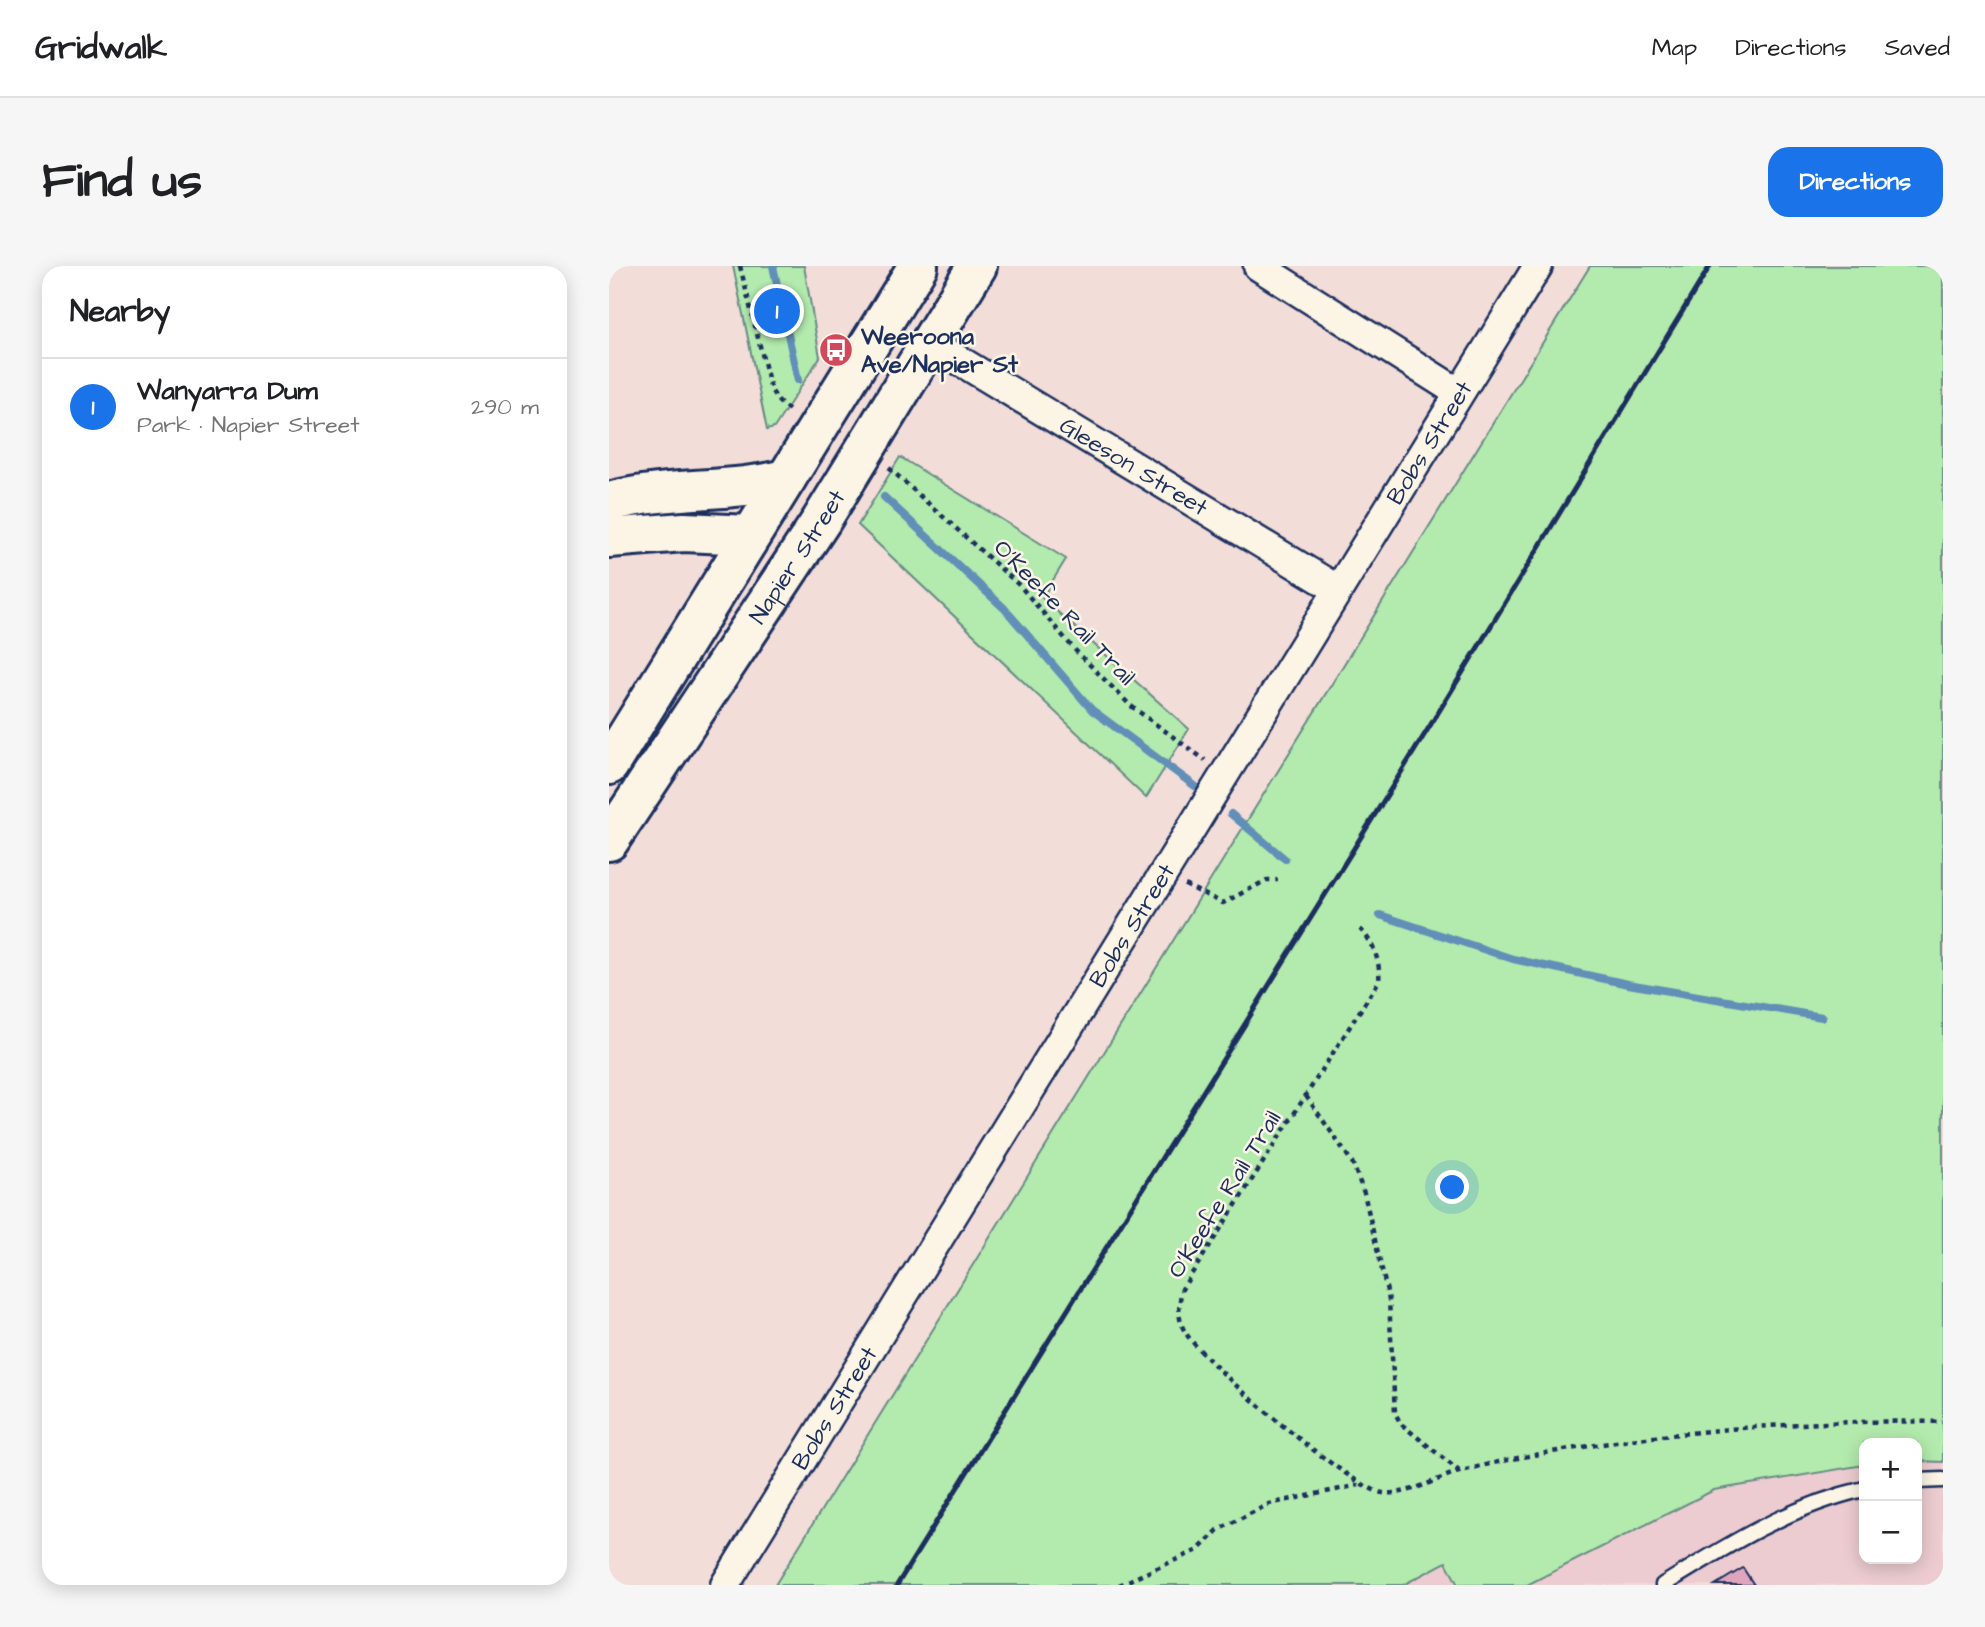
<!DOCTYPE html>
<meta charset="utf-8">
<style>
:root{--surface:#fff;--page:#f6f6f6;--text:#202124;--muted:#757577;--line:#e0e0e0;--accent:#1a73e8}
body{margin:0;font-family:"Architects Daughter",sans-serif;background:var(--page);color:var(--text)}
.controls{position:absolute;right:21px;bottom:21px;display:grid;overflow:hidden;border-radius:14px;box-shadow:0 4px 18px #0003}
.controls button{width:63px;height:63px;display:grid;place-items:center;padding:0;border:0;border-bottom:2px solid var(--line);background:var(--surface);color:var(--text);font:35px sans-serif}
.you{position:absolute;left:844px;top:922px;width:24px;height:24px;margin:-18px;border:5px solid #fff;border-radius:50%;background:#1a73e8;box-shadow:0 0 0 10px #1a73e833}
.badge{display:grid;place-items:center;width:46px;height:46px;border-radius:50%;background:var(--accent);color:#fff;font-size:23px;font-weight:700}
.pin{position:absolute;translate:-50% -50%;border:4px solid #fff;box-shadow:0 2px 7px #0006}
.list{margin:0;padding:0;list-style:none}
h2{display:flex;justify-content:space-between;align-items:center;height:91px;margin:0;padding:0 28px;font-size:30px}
h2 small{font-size:23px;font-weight:400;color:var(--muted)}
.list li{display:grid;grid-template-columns:46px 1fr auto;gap:21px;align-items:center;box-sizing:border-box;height:98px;padding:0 28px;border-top:2px solid var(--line)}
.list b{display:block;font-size:26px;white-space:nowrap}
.list p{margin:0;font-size:23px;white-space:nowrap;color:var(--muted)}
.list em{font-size:23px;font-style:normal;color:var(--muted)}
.map{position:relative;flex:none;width:1334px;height:1319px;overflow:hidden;border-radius:21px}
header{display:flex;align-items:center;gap:42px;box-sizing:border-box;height:98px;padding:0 35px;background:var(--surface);border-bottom:2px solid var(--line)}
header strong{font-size:33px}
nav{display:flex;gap:38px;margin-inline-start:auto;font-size:24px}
.intro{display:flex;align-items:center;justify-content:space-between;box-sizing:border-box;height:168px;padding:0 42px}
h1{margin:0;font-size:49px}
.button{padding:18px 32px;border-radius:21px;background:var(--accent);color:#fff;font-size:24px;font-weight:700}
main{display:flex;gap:42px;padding:0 42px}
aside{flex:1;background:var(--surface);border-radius:21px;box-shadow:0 4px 18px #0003}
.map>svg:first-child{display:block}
.built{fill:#ecccd0}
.green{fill:#b3eaad;stroke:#678c86;stroke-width:2}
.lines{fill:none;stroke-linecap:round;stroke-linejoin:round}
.stream{stroke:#628fb7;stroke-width:8}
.building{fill:#dda6bc;stroke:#1b2f5e;stroke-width:2}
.lane-casing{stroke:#1b2f5e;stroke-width:19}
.street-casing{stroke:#1b2f5e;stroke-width:33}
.secondary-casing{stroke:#1b2f5e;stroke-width:44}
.highway-casing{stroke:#1b2f5e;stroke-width:44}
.path{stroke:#1b2f5e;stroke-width:4.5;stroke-dasharray:5 5;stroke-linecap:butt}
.lane{stroke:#fcf5e5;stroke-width:14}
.street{stroke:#fcf5e5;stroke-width:28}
.secondary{stroke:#fcf5e5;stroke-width:38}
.highway{stroke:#fcf5e5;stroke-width:38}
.rail{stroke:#1b2f5e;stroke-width:5}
.labels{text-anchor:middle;stroke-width:5;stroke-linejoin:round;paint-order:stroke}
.poi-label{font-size:24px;font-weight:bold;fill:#1b2f5e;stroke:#fcf5e5;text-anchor:start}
.street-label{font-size:24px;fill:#1b2f5e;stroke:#fcf5e5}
</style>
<header>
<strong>Gridwalk</strong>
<nav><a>Map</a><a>Directions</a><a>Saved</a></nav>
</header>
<div class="intro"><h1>Find us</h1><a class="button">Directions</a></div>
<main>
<aside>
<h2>Nearby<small></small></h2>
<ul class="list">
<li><span class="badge">1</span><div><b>Wanyarra Dum</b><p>Park · Napier Street</p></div><em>290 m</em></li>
</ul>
</aside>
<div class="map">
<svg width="1334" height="1319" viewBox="0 0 1334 1319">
<rect width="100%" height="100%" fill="#f3ddd9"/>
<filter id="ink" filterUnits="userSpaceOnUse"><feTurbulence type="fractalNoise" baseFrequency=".0143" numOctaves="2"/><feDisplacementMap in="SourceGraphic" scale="14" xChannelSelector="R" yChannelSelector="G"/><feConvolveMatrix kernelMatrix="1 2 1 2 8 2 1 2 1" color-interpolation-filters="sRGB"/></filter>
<g filter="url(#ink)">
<g class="built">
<polygon points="1321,1194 1334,1196 1334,1319 918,1319 1105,1224 1255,1199 1255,1293 1308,1293 1308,1195"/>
<polygon points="837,1296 849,1319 794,1319"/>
</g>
<g class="green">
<polygon points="124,0 195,0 211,91 165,162 158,164"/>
<polygon points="981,0 1334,0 1334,1196 1308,1195 1308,1177 1255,1177 1255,1199 1105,1224 918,1319 849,1319 837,1296 794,1319 166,1319"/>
<polygon points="291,191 457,293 433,332 580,463 537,532 249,259"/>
</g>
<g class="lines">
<g class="stream">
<polyline points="164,0 189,114"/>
<polyline points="275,231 395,342 483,444 586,520"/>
<polyline points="622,548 676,593"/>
<polyline points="771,649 904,693 1019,718 1213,751"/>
</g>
</g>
<polygon class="building" points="1134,1302 1145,1319 1106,1319"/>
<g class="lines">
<g class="lane-casing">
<g id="lane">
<polyline points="1308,1215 1334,1214"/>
<path d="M1054 1319C1117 1280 1181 1240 1255 1223"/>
</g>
</g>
<g class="street-casing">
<g id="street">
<polyline points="649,0 850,127"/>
<path id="s1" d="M323 78 728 323"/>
<path id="s2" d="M116 1319 929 0"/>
</g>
</g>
<g class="secondary-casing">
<g id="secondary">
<path d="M0 236C59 220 119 227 177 213"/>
<polyline points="0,272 75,266 142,269"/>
</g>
</g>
<g class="highway-casing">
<g id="highway">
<polyline points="0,499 309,0"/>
<path id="s3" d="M0 575 212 255 368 0"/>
</g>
</g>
<g class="path">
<polyline points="131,0 162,124 170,136 183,146"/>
<polyline points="280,202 411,320 466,384 522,440 596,494"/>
<polyline points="576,619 614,637 658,614 669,614"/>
<path d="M751 663C764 675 772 697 770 715L573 1023C570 1037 568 1051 575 1064 589 1093 744 1224 774 1227 799 1230 827 1212 850 1206 880 1197 913 1191 943 1186 1073 1164 1202 1153 1334 1156"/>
<polyline points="697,830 743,896 755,927 780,1034 786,1147 792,1158 850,1205"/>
<polyline points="510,1319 589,1284 609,1264 660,1238 750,1219"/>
</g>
<use href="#lane" class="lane"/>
<use href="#street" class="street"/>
<use href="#secondary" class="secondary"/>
<use href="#highway" class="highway"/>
<polyline class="rail" points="288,1319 832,442 1101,0"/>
</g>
</g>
<defs>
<g id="bus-disc" transform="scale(1.75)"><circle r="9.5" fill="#d1495b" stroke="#fcf5e5"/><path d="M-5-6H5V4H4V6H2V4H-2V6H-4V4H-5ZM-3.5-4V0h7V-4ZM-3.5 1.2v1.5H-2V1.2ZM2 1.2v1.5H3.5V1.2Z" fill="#fff"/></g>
</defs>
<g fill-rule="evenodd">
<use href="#bus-disc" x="227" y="84"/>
</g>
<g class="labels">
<g class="poi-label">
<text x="252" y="78">Weeroona<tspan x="252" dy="28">Ave/Napier St</tspan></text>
</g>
<g class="street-label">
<text dy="8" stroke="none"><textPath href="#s2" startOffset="1342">Bobs Street</textPath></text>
<text dy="8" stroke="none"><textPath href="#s1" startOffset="236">Gleeson Street</textPath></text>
<text dy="8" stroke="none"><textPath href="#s3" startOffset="341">Napier Street</textPath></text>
<text transform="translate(456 346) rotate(46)" y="8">O'Keefe Rail Trail</text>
<text dy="8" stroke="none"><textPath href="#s2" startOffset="775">Bobs Street</textPath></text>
<text transform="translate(615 928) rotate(-58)" y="8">O'Keefe Rail Trail</text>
<text dy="8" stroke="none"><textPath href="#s2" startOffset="208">Bobs Street</textPath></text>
</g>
</g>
</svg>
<div class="controls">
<button>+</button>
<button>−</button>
</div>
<div class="you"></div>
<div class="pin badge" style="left:168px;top:45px">1</div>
</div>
</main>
